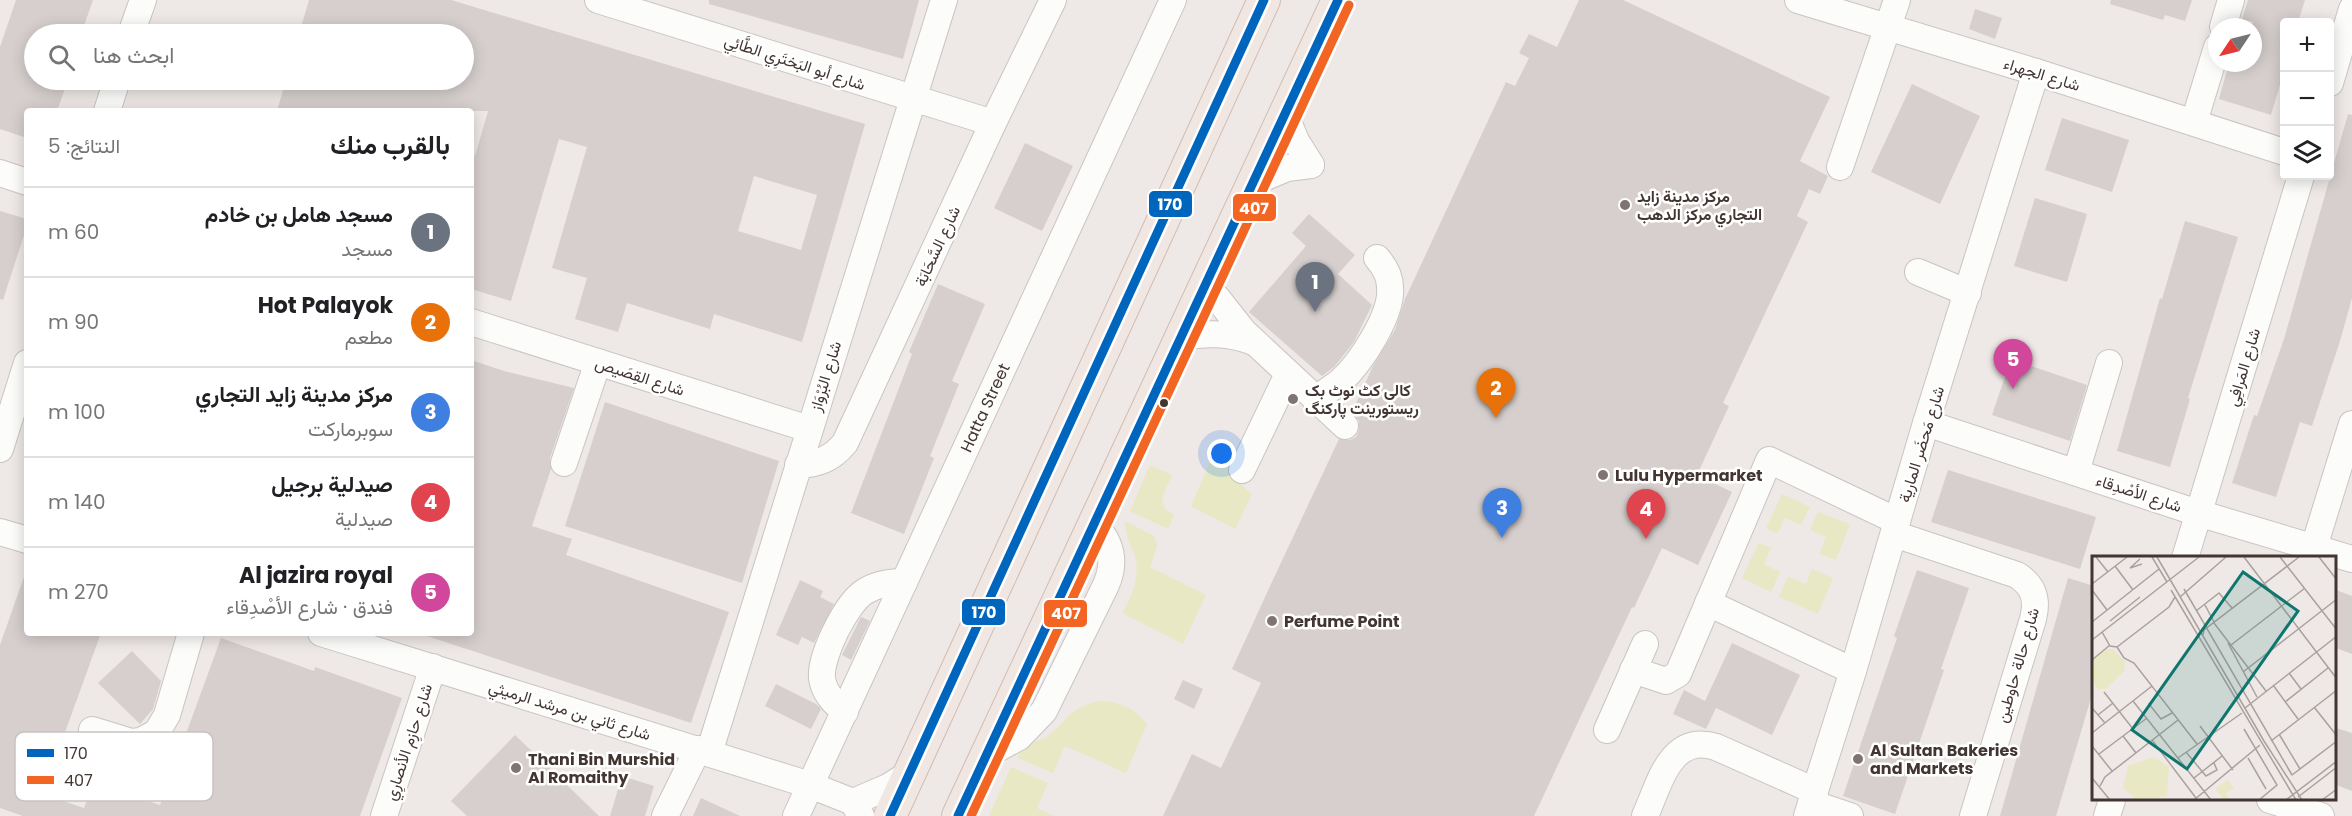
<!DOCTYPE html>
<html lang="ar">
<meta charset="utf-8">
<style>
:root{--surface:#fff;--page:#f6f6f6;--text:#202124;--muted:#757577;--line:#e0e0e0;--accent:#7f7471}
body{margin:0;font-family:Poppins,Vazirmatn,sans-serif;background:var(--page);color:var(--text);direction:rtl}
.controls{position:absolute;right:18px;top:18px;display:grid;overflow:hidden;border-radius:6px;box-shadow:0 3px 15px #0003}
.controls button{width:54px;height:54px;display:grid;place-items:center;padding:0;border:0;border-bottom:2px solid var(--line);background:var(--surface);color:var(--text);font:30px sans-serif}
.compass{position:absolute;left:2208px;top:18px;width:54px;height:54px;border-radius:50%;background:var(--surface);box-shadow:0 3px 15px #0003;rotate:235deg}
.you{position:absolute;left:1222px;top:454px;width:21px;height:21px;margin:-15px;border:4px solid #fff;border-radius:50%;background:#1a73e8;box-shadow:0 0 0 9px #1a73e833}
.badge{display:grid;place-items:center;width:39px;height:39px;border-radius:50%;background:var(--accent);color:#fff;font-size:20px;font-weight:700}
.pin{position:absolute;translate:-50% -50px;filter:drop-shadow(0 2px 3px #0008)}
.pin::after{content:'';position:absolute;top:32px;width:21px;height:18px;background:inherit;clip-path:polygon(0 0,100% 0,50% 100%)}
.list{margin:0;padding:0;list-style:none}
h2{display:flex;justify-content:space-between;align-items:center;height:78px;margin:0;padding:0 24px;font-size:26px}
h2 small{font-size:20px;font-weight:400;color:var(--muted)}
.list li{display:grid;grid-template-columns:39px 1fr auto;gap:18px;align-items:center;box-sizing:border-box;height:90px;padding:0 24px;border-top:2px solid var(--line)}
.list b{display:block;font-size:22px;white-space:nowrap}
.list p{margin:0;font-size:20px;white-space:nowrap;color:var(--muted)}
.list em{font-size:20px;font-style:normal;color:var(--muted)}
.icon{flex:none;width:33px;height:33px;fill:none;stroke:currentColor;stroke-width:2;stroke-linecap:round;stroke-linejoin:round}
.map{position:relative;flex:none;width:2352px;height:816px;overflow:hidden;direction:ltr}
.search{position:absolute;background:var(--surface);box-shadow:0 3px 15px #0003;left:24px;top:24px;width:450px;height:66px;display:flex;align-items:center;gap:15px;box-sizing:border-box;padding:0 21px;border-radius:33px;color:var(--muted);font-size:22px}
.panel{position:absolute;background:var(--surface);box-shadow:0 3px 15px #0003;left:24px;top:108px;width:450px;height:528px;border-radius:6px;direction:rtl}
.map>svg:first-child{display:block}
.green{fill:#e8e9c4}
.building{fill:#d6cfcd;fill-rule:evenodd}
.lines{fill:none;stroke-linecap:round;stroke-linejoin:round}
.minor-casing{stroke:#cac4c2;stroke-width:28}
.major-casing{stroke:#d1bcb2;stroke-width:34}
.minor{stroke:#fcfcfb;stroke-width:26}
.major{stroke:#f0e6e2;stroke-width:32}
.bus-1-casing{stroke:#fff;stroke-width:14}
.bus-2-casing{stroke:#fff;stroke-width:14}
.bus-1{stroke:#0065bd;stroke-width:9}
.bus-2{stroke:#f26522;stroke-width:9}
.poi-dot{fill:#7f7471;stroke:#fff;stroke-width:2}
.bus-dot{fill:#433632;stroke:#fff;stroke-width:2}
.labels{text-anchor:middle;stroke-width:5;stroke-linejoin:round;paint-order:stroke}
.street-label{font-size:16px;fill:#433632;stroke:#fff}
.poi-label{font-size:16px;font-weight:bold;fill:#433632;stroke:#fff;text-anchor:start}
.inset-road{fill:none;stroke:#aaa19e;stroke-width:1.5}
.view{fill:#0f766e;fill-opacity:0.15;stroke:#0f766e;stroke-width:3}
.inset-edge{fill:none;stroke:#433632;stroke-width:3}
.key{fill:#fff;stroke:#c7c3c2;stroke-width:1.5}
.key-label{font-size:16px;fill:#433632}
.line-badge{stroke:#fff;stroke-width:2}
.badge-label{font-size:16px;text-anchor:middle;font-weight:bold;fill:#fff}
</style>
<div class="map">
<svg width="2352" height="816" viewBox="0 0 2352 816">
<rect width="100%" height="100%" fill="#eee8e6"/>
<g class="green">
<path d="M1216 448 1232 457C1233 474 1238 483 1252 494L1235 529 1191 506Z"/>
<polygon points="1150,465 1172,475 1162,498 1165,509 1174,515 1168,529 1130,511"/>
<polygon points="1782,494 1810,507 1801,525 1785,518 1777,534 1766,528"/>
<polygon points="1818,512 1850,524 1836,560 1819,554 1826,537 1810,530"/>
<path d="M1125 521 1154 536 1157 546 1150 567 1206 595 1183 644 1122 613C1133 596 1141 573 1134 553 1129 542 1125 534 1125 521Z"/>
<polygon points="1759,543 1771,548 1764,564 1780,572 1771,592 1742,578"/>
<polygon points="1812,569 1833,578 1818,614 1779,597 1788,576 1806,584"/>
<path d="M1100 701C1121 702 1134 708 1147 724L1126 773 1065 746 1053 773 1017 758 1023 745C1031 743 1039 741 1046 737 1069 722 1066 708 1100 701Z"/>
<polygon points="1011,767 1048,783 1037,808 1054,816 989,816"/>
</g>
<g class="building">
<polygon points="16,0 93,0 81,34 34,34 34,80 68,80 57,111 27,111 27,138 0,129 0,47"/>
<path d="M309 0H451L865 124 802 342 714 314 710 329 627 303 618 332 575 319 587 278 552 268 587 147 559 139 511 301 471 289V155L475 156 488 111H277L286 80H464V34H299ZM754 176 817 195 801 250 738 231Z"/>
<polygon points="709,0 919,0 903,59 709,4"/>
<polygon points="1579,0 1623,0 1830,97 1800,161 1828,176 1820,194 1809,189 1797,216 1808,222 1723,403 1729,406 1697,475 1732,492 1698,565 1662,548 1634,608 1632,607 1534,816 1163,816 1192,754 1221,768 1261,683 1232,669 1271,584 1339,439 1350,440 1356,437 1359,430 1359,421 1352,412 1373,366 1395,330 1405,299 1506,82 1515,86 1529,58 1519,53 1529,34 1557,47"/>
<polygon points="2111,0 2192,0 2185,21 2165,15 2163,20 2110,4"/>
<polygon points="2248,0 2305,0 2298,22 2284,22 2284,71 2271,115 2219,99 2229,63 2253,63 2253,22 2242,19"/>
<polygon points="1975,9 2002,18 1995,39 1969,29"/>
<polygon points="1912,84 1980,116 1940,204 1871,172"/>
<polygon points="2348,114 2352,115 2352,298 2340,341 2312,426 2300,422 2276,497 2232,483 2254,415 2257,416 2284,339"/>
<polygon points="2062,118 2129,140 2112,192 2045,170"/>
<polygon points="1025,143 1073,166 1042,231 994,208"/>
<polygon points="2035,198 2087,214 2067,282 2014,266"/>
<polygon points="0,211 27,219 27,226 3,300 0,299"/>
<polygon points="1309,214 1355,255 1338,274 1372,305 1354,342 1334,367 1322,376 1249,312 1306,246 1292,233"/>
<polygon points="2185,221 2238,237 2188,398 2190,399 2170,467 2117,451 2160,298 2162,299"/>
<polygon points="938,284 985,304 952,381 959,384 930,456 934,458 904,534 851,513 912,354 909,352"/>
<polygon points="2011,359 2087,385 2070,441 1992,415"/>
<polygon points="471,360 504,371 574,388 550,458 551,469 532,526 572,539 566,555 729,612 691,723 427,636 427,633 471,633"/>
<polygon points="605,402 779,461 742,583 565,526"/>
<polygon points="1948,470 2096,517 2080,569 1931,522"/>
<polygon points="1917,570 1969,588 1941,669 1944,670 1895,814 1843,796 1897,638 1894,636"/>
<polygon points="25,574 27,575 27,633 101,633 55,760 60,762 48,796 84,808 92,785 110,791 116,774 126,793 160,805 221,638 314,671 315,667 402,698 360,816 23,816 0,808 0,645"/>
<polygon points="2068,578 2094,586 2094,688 2056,816 2000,816"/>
<polygon points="800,580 823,591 820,597 834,604 814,643 802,637 798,645 776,635"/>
<polygon points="2336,590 2352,596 2352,654 2336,648"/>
<polygon points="861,617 870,621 851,660 842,655"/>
<polygon points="1732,643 1800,675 1772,735 1716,708 1706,729 1673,714 1684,690 1705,701"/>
<polygon points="132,651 161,681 153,709 140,724 98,683"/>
<polygon points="1183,680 1203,689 1194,709 1174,699"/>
<polygon points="776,684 816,704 821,709 811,729 765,706"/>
<polygon points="2336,728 2352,733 2352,791 2336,785"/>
<polygon points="515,735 599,816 467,816 451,801"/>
<polygon points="622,776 654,786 645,816 610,816"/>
<polygon points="701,798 740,816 693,816"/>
</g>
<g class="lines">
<g class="minor-casing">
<g id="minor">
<polyline points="598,0 993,123"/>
<polyline points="1798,0 2036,72 2284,152"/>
<polyline points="2223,27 2231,0"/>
<polyline points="131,34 143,0"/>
<polyline points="2330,83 2352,9"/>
<polyline points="107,111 117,80"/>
<polyline points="1285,114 1296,141 1311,165"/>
<polyline points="2194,122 2217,47"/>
<polyline points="1840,167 1897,0"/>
<polyline points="0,173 27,182"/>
<polyline points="1254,182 1287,168 1311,165"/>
<polyline points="1918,272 1968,293"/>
<polyline points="1206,284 1244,332 1345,426"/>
<polyline points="471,322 809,429"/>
<path d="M1181 338C1207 332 1229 333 1254 342"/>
<path d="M1315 399C1324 393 1334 387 1342 380 1361 362 1393 314 1390 287 1390 275 1384 266 1377 258"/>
<polyline points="1926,423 2198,513 2352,559"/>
<polyline points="0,449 27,363"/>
<polyline points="564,463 598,362"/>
<path d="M798 465C818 464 832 459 845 443L993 123 1053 0"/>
<polyline points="1242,470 1288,374"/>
<polyline points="2076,472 2109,363"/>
<polyline points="0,532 27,540"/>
<path d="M1894 534 2017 575C2034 586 2038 600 2033 619L1973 816"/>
<polyline points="2314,547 2352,424"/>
<polyline points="2185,558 2301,176"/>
<polyline points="1708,603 1853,671"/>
<polyline points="321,633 810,785 853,802 861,816"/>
<polyline points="1633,670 1666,681 1678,674 1769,460 1897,521"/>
<path d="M845 712C834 703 824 693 822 678 820 656 846 604 864 592 876 584 889 582 904 582"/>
<polyline points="92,730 131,742 141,741 157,732 167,715 191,633"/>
<polyline points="1607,730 1645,644"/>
<polyline points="709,753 944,0"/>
<path d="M988 754 1019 737 1044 711 1106 585C1116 562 1112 543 1094 524"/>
<polyline points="2270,800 2321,816"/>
<polyline points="853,802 888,787 909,774"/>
<polyline points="1811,803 1850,816"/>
<polyline points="384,816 433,667"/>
<polyline points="665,816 698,749"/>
<path id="s1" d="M796 816 1173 0"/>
<path d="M1645 816C1660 783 1670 733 1716 747L1815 791"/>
<polyline points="1807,816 1853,671 1926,423 2036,72"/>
<polyline points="2107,816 2112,800"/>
</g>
</g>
<g class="major-casing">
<g id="major">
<polyline points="890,816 1264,0"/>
<polyline points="958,816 1338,0"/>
</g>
</g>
<use href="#minor" class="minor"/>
<use href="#major" class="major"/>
<g class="bus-1-casing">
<g id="bus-1">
<polyline points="890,816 1264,0"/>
<polyline points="958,816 1338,0"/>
</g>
</g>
<g class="bus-2-casing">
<polyline id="bus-2" points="971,816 1349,5"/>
</g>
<use href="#bus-1" class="bus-1"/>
<use href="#bus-2" class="bus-2"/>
</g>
<g class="poi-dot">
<circle cx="1625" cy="205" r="6"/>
<circle cx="1293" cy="399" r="6"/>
<circle cx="1603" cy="475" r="6"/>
<circle cx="1272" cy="621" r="6"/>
<circle cx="1858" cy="759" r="6"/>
<circle cx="516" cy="768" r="6"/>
</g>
<circle class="bus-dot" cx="1164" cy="403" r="5"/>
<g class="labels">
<g class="street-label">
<text transform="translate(795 62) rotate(18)" y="6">شارع أبو البَختَرِي الطَّائِي</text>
<text transform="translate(2042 74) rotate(17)" y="6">شارع الجهراء</text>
<text transform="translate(937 246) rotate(-65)" y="6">شارع السَّحَابَة</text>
<text transform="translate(2243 367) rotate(-73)" y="6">شارع المَرافِي</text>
<text transform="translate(640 376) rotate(18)" y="6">شارع القِصَيص</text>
<text transform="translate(825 376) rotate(-73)" y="6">شارع البُرْوَاز</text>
<text dy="6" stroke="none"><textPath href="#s1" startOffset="450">Hatta Street</textPath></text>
<text transform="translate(1921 444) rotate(-73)" y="6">شارع مَحضَر المارية</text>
<text transform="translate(2139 493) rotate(18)" y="6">شارع الأصْدِقاء</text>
<text transform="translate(2017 665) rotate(-74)" y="6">شارع حالة حاوطين</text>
<text transform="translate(570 710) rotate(17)" y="6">شارع ثاني بن مرشد الرميثي</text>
<text transform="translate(408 742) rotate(-72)" y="6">شارع حازِم الأنصارِي</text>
</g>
<g class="poi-label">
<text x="1637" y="202">مركز مدينة زايد<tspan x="1637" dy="18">التجاري مركز الدهب</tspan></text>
<text x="1305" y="396">کالی کٹ نوٹ بک<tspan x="1305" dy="18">ریستورینت پارکنگ</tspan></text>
<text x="1615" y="481">Lulu Hypermarket</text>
<text x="1284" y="627">Perfume Point</text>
<text x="1870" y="756">Al Sultan Bakeries<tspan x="1870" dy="18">and Markets</tspan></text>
<text x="528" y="765">Thani Bin Murshid<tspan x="528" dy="18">Al Romaithy</tspan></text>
</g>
</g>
<g transform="translate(2092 556)">
<rect width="244" height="244" fill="#eee8e6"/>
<path d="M14 93H21L33 106 32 115 14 133H6L0 125V105ZM62 201 77 211 75 240 45 244 31 232 36 210ZM136 224 142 232 133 238 138 244H133L123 233Z" fill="#e8e9c4"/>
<path class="inset-road" d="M4 1 16 16M60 1 75 26M65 1 172 185 210 244M152 1 245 123M188 1 245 74M227 1 245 24M48 3 38 12 50 8M23 10 41 34M0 28 35 1M92 33 200 219M0 34 15 54M79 34 204 244M88 41 134 1M113 49 122 66M104 55 127 37 140 52M18 65 48 41M0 66 67 13M122 67 174 135M10 76 18 90 25 91M111 79 112 74 207 1M0 84 107 1M136 87 165 141M139 89 213 32M25 91 32 102 42 107 105 188M25 91 77 51 83 41M0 104 18 89M151 116 245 43M197 117 209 133M181 129 206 163M12 136 41 173M66 139 57 148 69 163 80 157M41 145 119 244M193 146 236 112M222 151 245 180M0 152 13 167M153 152 245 80M6 159 21 147M108 170 141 214M152 173 185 229 167 244M0 177 60 130M187 178 208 213M31 180 44 197M60 184 104 242M179 185 245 134M0 190 20 215M94 196 114 220 125 214 122 207M7 198 55 162M86 202 150 157M156 202 174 233M200 219 245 185M0 222 18 244M102 222 130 200M8 230 13 221 86 164M206 241 245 211M102 244 168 189M194 244 245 205M230 244 245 233"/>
<path class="view" d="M151 16 206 55 95 213 40 174Z"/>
<rect width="244" height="244" class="inset-edge"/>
</g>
<rect x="15" y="732" width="198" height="69" rx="9" class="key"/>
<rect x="27" y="749" width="27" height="8" fill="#0065bd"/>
<rect x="27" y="776" width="27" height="8" fill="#f26522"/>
<g class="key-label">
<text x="64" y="759">170</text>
<text x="64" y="786">407</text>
</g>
<g class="line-badge">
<rect x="1148" y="190" width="45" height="28" rx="6" fill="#0065bd"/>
<rect x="1232" y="193" width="45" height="29" rx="6" fill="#f26522"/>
<rect x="961" y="598" width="45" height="28" rx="6" fill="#0065bd"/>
<rect x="1043" y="599" width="45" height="29" rx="6" fill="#f26522"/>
</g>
<g class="badge-label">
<text x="1170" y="210">170</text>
<text x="1254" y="214">407</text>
<text x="984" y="618">170</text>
<text x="1066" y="619">407</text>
</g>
</svg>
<div class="controls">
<button>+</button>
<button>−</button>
<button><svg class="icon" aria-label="layers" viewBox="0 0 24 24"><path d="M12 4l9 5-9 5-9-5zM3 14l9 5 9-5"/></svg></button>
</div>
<svg class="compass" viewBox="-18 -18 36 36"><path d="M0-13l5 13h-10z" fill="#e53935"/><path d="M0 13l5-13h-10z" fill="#757577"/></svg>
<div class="you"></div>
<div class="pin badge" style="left:1315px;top:312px;background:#6b7280">1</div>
<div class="pin badge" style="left:1496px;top:418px;background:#e8710a">2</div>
<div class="pin badge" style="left:1502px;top:538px;background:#3f7fe0">3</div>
<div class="pin badge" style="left:1646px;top:539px;background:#e0444e">4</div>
<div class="pin badge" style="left:2013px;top:389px;background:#d1479c">5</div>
<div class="search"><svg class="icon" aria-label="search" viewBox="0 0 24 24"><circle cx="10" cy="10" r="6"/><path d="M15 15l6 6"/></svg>ابحث هنا</div>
<section class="panel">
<h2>بالقرب منك<small>النتائج: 5</small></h2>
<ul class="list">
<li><span class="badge" style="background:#6b7280">1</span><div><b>مسجد هامل بن خادم</b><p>مسجد</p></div><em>60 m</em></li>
<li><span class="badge" style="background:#e8710a">2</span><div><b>Hot Palayok</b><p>مطعم</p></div><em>90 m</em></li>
<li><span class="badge" style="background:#3f7fe0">3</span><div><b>مركز مدينة زايد التجاري</b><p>سوبرماركت</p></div><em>100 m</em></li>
<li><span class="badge" style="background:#e0444e">4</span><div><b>صيدلية برجيل</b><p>صيدلية</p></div><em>140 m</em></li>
<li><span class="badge" style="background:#d1479c">5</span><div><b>Al jazira royal</b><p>فندق · شارع الأصْدِقاء</p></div><em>270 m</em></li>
</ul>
</section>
</div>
